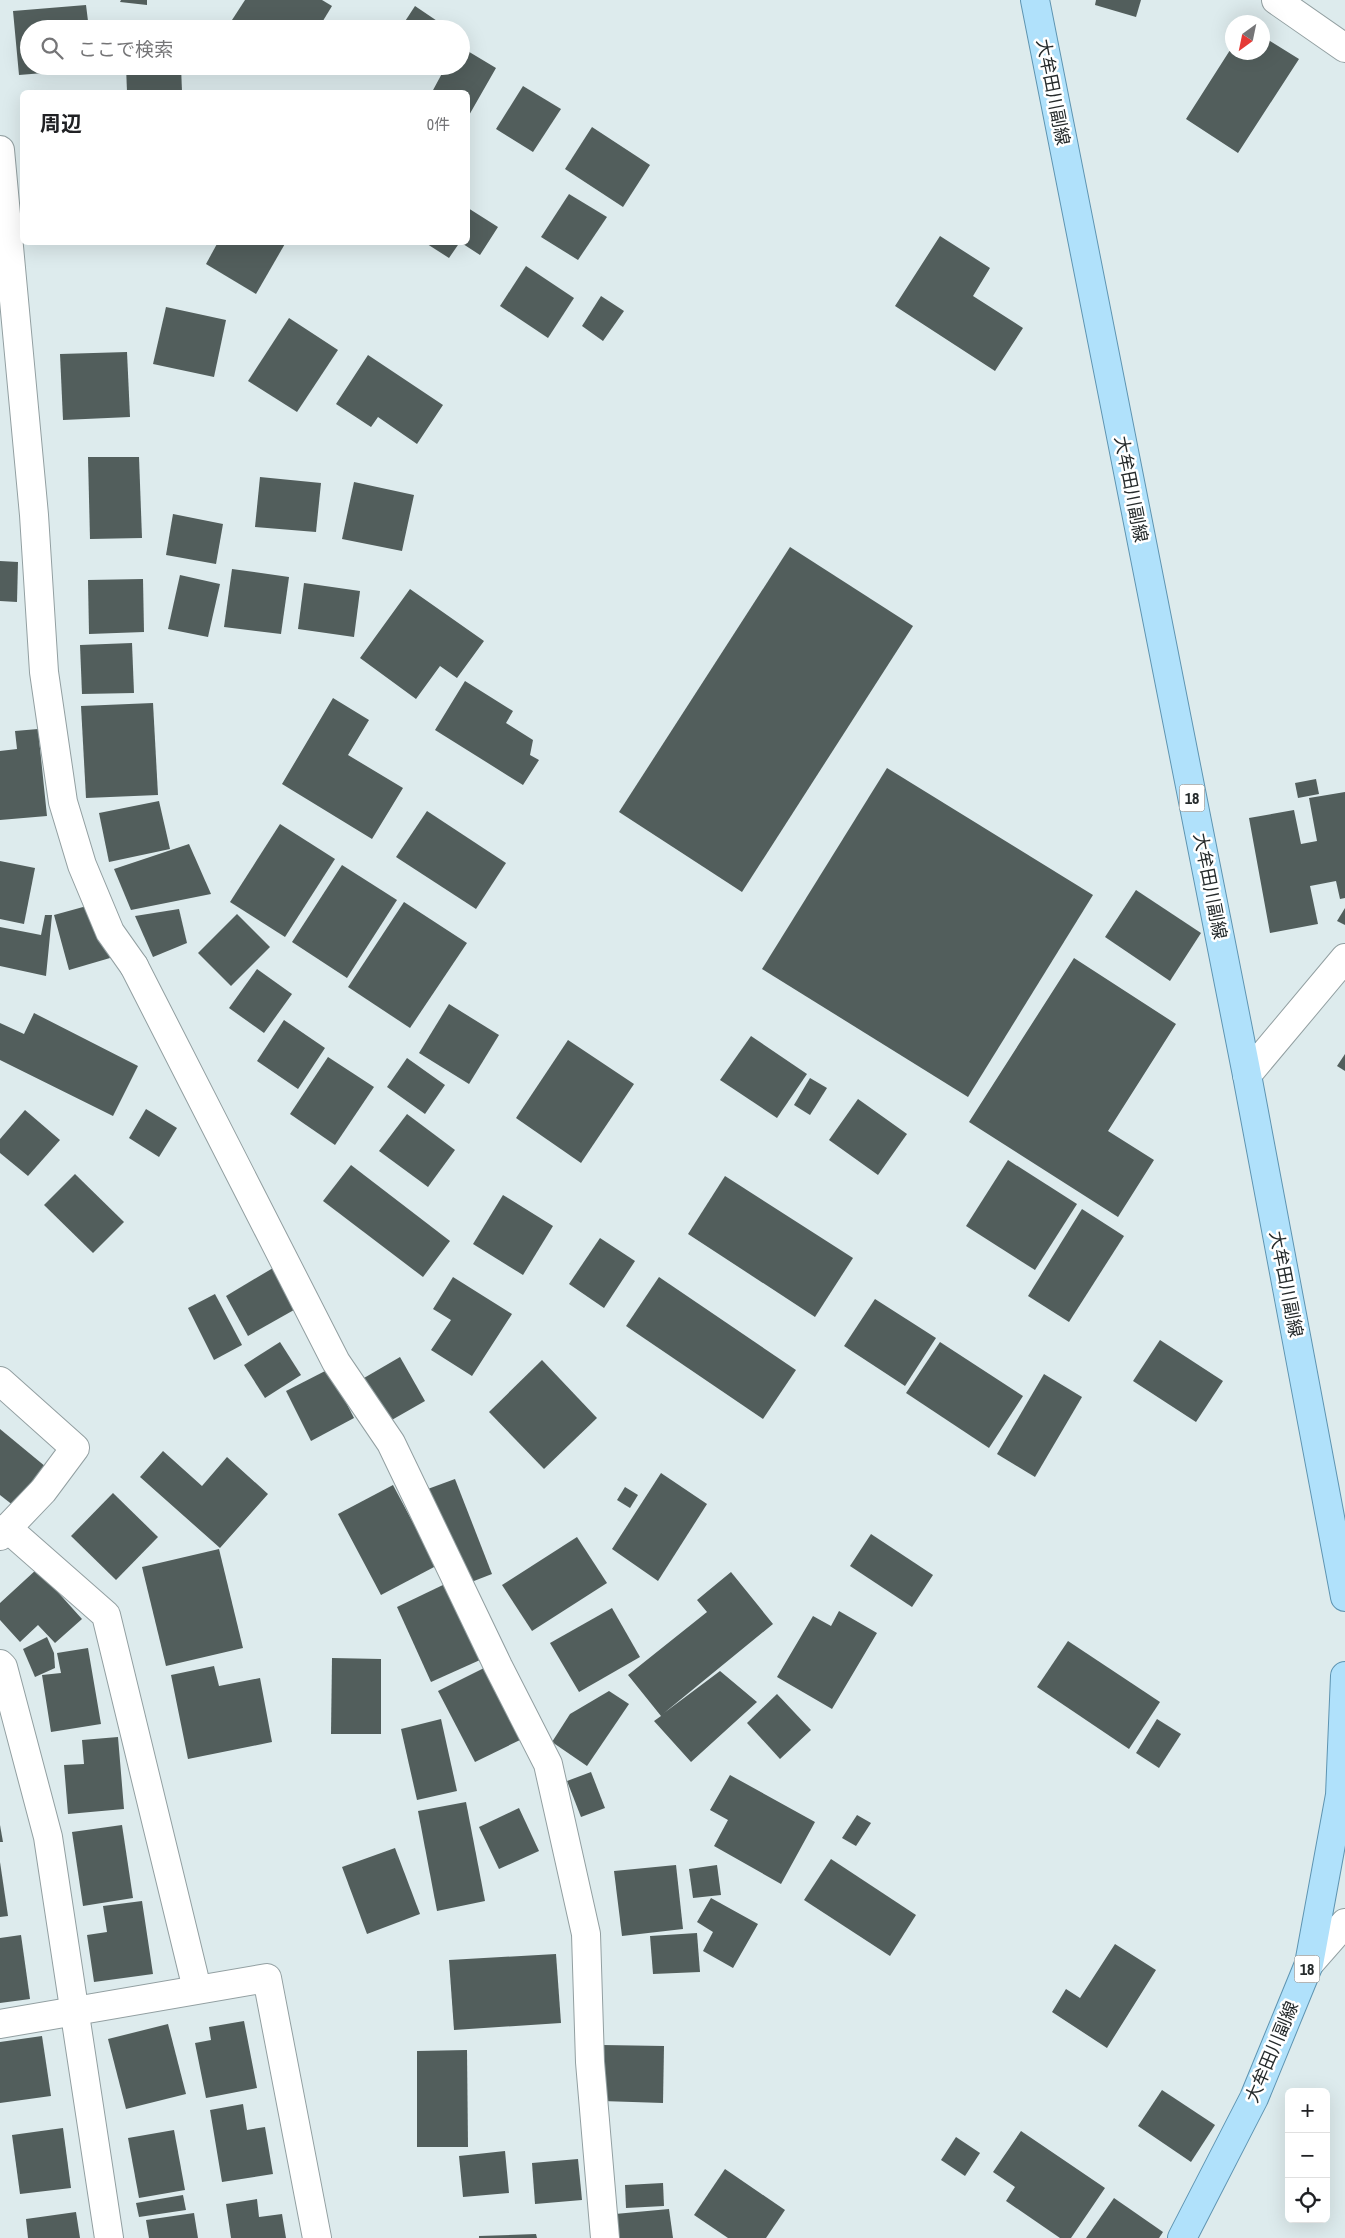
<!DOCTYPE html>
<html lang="ja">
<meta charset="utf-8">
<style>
:root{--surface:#fff;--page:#f6f6f6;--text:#202124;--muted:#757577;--line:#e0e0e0}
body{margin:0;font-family:"Archivo Narrow","Noto Sans JP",sans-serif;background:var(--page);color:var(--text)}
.controls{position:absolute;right:15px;bottom:15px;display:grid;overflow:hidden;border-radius:8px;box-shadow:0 5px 20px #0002}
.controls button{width:45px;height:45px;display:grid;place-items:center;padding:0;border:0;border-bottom:1px solid var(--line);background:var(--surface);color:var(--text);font:25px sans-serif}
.compass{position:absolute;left:1225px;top:15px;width:45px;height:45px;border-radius:50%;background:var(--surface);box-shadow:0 5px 20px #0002;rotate:213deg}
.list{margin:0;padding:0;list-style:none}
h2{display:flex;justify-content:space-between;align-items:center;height:65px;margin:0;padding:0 20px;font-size:21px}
h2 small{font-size:16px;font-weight:400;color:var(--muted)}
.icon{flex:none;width:28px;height:28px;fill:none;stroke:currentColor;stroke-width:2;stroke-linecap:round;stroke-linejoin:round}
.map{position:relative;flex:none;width:1345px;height:2238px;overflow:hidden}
.search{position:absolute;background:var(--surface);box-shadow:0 5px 20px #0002;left:20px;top:20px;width:450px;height:55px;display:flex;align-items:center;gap:12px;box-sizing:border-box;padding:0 18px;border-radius:28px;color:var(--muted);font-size:19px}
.panel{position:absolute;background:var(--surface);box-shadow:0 5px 20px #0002;left:20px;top:90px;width:450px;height:155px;border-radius:8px}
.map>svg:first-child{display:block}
.building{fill:#525e5c}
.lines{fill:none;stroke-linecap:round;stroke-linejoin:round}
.minor-casing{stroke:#929fa1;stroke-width:30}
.tertiary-casing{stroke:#929fa1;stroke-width:30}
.primary-casing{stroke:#5e94b1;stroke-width:30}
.minor{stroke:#fff;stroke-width:28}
.tertiary{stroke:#fff;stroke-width:28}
.primary{stroke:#b0e1fb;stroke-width:28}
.labels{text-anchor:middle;stroke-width:5;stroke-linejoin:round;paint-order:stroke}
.shield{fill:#fff;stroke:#676b6b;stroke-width:1}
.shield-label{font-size:16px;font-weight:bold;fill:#262b2c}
.street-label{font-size:18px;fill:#262b2c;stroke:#fff}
</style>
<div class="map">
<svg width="1345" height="2238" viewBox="0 0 1345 2238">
<rect width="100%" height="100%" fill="#ddebed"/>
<g class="building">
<polygon points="121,0 147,0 147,5 120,2"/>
<polygon points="245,0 322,0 332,6 318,29 245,29 232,20"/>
<polygon points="1096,0 1141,0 1136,17 1095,5"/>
<polygon points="86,5 89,29 29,29 29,66 92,66 92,69 19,75 13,11"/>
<polygon points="415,6 449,29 400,29"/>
<polygon points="1262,36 1299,59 1238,153 1186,119 1232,47 1232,52 1262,52"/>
<polygon points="461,47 496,68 468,117 468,92 432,92 446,66 461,66"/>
<polygon points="126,66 181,66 182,92 127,92"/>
<polygon points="416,66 434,66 428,74"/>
<polygon points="523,86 561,109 533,152 496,129"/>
<polygon points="592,127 650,165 623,207 565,169"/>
<polygon points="569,194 607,217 578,260 541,237"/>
<polygon points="468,208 498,227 480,255 460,242 468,242"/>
<polygon points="940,236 990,268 973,296 1023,328 995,371 895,306"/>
<polygon points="218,242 286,242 256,294 206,264"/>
<polygon points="424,242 460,242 449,258"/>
<polygon points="526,266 574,298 548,338 500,306"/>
<polygon points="601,296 624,311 603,341 582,326"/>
<polygon points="166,307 226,320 214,377 153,364"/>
<polygon points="289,318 338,350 297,412 248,381"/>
<polygon points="127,352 130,417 63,420 60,354"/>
<polygon points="368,355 443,405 417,444 378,417 371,427 336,404"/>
<polygon points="88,457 139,457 142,538 90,539"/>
<polygon points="260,477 321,483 316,532 255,527"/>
<polygon points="354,482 414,495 402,551 342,539"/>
<polygon points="173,514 223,524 216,564 166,555"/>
<polygon points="790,547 913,626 742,892 619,812"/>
<polygon points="0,561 18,562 17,602 0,601"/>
<polygon points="232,569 289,577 281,634 224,627"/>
<polygon points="180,575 220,584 208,637 168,629"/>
<polygon points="143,579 144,632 89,634 88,580"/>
<polygon points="304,583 360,591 354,637 298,629"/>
<polygon points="410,589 484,641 457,678 440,666 416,699 360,658"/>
<polygon points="132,643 134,693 82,694 80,645"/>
<polygon points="465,681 513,711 506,723 533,740 530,755 539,760 523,785 435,730"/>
<polygon points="333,698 369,720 348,755 403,788 372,839 282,784"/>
<polygon points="153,703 158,795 86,798 81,706"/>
<polygon points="38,729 47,816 0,820 0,751 17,749 15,731"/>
<polygon points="887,768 1093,895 968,1097 762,969"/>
<polygon points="1316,779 1319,794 1298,798 1295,783"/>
<polygon points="1345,792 1345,898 1340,899 1336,881 1310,886 1318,924 1270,933 1249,818 1294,810 1301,844 1317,841 1309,798"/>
<polygon points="159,801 170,849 109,862 99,813"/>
<polygon points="427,811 506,863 476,909 396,857"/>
<polygon points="280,824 335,859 285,937 230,902"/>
<polygon points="189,844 211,894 131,910 114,869"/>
<polygon points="0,861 35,868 24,924 0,919"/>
<polygon points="342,865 397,900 347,978 292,942"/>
<polygon points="1136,890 1201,933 1170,981 1105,937"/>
<polygon points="404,902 467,943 410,1028 348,987"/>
<polygon points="94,904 110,958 69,970 54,915"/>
<polygon points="1345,908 1345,925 1337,921"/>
<polygon points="179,909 187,943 153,957 135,916"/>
<polygon points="237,914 270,947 231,986 198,953"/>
<polygon points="45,915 52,915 46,976 0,966 0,927 41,935"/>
<polygon points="1074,958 1176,1024 1108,1131 1154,1160 1118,1217 969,1122"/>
<polygon points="257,969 292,994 264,1033 229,1008"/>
<polygon points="449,1004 499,1035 469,1084 419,1053"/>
<polygon points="34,1013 138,1066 113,1116 0,1060 0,1023 24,1034"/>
<polygon points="284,1020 325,1048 298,1089 257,1061"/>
<polygon points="751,1036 807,1074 777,1118 720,1080"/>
<polygon points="568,1040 634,1084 581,1163 516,1118"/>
<polygon points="1345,1054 1345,1071 1337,1066"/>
<polygon points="328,1057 374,1087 335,1145 290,1114"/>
<polygon points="407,1058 445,1085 425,1114 387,1087"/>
<polygon points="810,1078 827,1088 810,1115 794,1105"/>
<polygon points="858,1099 907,1134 878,1175 829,1140"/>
<polygon points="146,1109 177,1128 159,1157 129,1138"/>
<polygon points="25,1110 60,1140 28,1176 0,1153 0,1139"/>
<polygon points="407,1114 455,1150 428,1187 379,1151"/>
<polygon points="1008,1160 1077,1204 1035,1270 966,1226"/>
<polygon points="351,1165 450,1241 423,1277 323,1201"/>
<polygon points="75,1174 124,1222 93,1253 44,1205"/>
<polygon points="725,1176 853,1258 815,1317 688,1234"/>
<polygon points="503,1195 553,1226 523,1275 473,1244"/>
<polygon points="1082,1209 1124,1236 1069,1322 1028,1296"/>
<polygon points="600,1238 635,1261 604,1308 569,1284"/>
<polygon points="278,1265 301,1306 248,1336 226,1296"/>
<polygon points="453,1277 512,1314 472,1376 431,1350 451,1320 433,1309"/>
<polygon points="659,1277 796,1370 763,1419 626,1326"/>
<polygon points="215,1294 242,1345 214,1360 188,1308"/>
<polygon points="875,1299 936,1338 905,1386 844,1346"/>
<polygon points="1160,1340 1223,1381 1196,1422 1133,1381"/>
<polygon points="280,1342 301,1375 265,1398 244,1365"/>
<polygon points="940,1342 1023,1396 989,1448 906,1393"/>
<polygon points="400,1357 425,1401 390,1421 364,1378"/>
<polygon points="542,1360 597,1418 544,1469 489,1412"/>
<polygon points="329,1369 354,1418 311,1441 286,1391"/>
<polygon points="1044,1374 1082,1397 1035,1477 997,1454"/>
<polygon points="0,1429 46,1467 14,1506 0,1495"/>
<polygon points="163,1451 202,1486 227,1457 268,1494 220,1548 140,1477"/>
<polygon points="661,1473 707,1504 658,1581 612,1549"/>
<polygon points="455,1479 492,1574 461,1586 425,1490"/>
<polygon points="393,1485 436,1566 381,1595 338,1514"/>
<polygon points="625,1487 638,1495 630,1508 617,1500"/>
<polygon points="113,1493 158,1537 116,1580 71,1536"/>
<polygon points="871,1534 933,1575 912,1607 850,1566"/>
<polygon points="577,1537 607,1583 532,1631 502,1585"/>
<polygon points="219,1549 243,1648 166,1666 142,1567"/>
<polygon points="37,1569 82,1619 55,1643 38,1625 20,1642 0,1620 0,1603"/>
<polygon points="731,1572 773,1624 664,1713 720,1671 757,1702 691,1762 654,1721 661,1716 628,1675 707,1612 697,1600"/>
<polygon points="445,1584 480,1660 431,1682 397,1607"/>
<polygon points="612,1608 640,1657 579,1692 550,1643"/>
<polygon points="839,1611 877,1633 832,1709 777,1677 813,1616 831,1626"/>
<polygon points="47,1637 54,1653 55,1668 35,1677 23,1649"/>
<polygon points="1068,1641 1160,1702 1129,1749 1037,1687"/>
<polygon points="88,1648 101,1724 51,1732 42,1675 61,1673 57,1653"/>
<polygon points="332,1658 381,1659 381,1734 331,1734"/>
<polygon points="214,1666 219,1686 260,1678 272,1742 188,1759 171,1675"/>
<polygon points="484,1668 520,1740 475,1762 438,1691"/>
<polygon points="609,1691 629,1704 587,1766 552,1742 570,1714"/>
<polygon points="777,1694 811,1730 780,1759 747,1723"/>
<polygon points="441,1719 457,1791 417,1800 401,1729"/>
<polygon points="1157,1719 1181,1734 1159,1768 1136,1753"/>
<polygon points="118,1737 124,1809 68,1814 64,1765 84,1764 82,1740"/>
<polygon points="591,1772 605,1808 581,1817 567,1781"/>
<polygon points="730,1775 815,1822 781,1884 714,1846 728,1820 710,1810"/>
<polygon points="466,1802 485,1901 437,1911 418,1811"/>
<polygon points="519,1808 539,1851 499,1869 479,1827"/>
<polygon points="857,1815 871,1823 856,1846 842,1838"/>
<polygon points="0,1825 3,1842 0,1842"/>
<polygon points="122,1825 133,1898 83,1906 72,1832"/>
<polygon points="395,1848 420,1914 367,1934 342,1867"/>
<polygon points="831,1859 916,1915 890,1956 804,1900"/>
<polygon points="0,1862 8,1916 0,1917"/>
<polygon points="676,1865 683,1929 622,1936 614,1871"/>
<polygon points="717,1865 721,1895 693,1898 689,1869"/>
<polygon points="711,1898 758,1924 733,1968 703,1951 713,1932 697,1922"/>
<polygon points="142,1901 153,1974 94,1982 87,1935 107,1932 103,1906"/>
<polygon points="697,1933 700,1972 653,1974 650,1936"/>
<polygon points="21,1935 30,1999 0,2003 0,1938"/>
<polygon points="1115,1944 1156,1970 1107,2048 1052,2012 1066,1989 1080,1998"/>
<polygon points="556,1954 561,2023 454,2030 449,1960"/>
<polygon points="244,2021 257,2088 206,2098 195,2043 211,2040 209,2027"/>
<polygon points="168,2024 186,2094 126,2109 108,2039"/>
<polygon points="42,2036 51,2096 0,2103 0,2042"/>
<polygon points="603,2045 664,2046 663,2103 602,2101"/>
<polygon points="467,2050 468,2147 417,2147 417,2051"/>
<polygon points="1162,2090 1215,2125 1191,2162 1138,2126"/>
<polygon points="243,2104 247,2130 265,2127 273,2174 222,2182 210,2110"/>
<polygon points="63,2128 71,2188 20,2194 12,2135"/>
<polygon points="174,2130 185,2190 139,2198 128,2138"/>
<polygon points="1021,2131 1105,2188 1071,2238 1060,2238 1006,2201 1015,2187 993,2172"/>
<polygon points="956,2137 980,2153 965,2176 941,2160"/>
<polygon points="505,2151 509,2193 463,2197 459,2156"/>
<polygon points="578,2159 582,2200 535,2204 532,2163"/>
<polygon points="725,2169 785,2210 766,2238 728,2238 694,2215"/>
<polygon points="663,2183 664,2206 626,2208 625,2185"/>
<polygon points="183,2195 186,2210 139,2217 136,2203"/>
<polygon points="1114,2198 1163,2232 1159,2238 1086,2238"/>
<polygon points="257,2199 259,2217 282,2214 286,2238 231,2238 226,2204"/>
<polygon points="669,2209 673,2238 618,2238 615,2214"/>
<polygon points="76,2212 80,2238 28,2238 26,2219"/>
<polygon points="194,2213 198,2238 149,2238 146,2220"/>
<polygon points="536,2234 537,2238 479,2238 479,2236"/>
</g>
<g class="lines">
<g class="minor-casing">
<g id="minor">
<polyline points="1276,0 1345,48"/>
<polyline points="134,966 336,1362 391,1443 498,1666 548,1764 586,1934 590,2062 605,2238"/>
<polyline points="1247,1075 1345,958"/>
<polyline points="0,1381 75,1448 43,1491 0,1536"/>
<polyline points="7,1528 106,1615 197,1989"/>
<polyline points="0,1664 3,1667 48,1837 109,2238"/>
<polyline points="1309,1964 1345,1923"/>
<polyline points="0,2024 267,1978 317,2238"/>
</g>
</g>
<g class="tertiary-casing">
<polyline id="tertiary" points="0,150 34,515 44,672 63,802 82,865 110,932 134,966"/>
</g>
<g class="primary-casing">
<g id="primary">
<polyline points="1035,0 1247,1075 1345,1597"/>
<polyline points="1182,2238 1254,2098 1309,1964 1340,1795 1345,1676"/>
</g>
</g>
<use href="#minor" class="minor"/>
<use href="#tertiary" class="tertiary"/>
<use href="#primary" class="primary"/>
</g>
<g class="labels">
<g class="shield">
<rect x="1179.5" y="784.5" width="25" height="27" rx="4"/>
<rect x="1294.5" y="1955.5" width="25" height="27" rx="4"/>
</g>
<g class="shield-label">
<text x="1192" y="804">18</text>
<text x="1307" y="1975">18</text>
</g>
<g class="street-label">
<text transform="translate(1053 92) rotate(79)" y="6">大牟田川副線</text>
<text transform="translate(1131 489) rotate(79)" y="6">大牟田川副線</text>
<text transform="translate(1210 886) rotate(79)" y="6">大牟田川副線</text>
<text transform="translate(1286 1284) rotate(79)" y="6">大牟田川副線</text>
<text transform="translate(1272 2052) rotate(-67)" y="6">大牟田川副線</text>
</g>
</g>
</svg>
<div class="controls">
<button>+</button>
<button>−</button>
<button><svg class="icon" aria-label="locate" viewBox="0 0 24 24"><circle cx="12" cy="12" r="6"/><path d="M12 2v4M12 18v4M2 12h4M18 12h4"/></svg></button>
</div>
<svg class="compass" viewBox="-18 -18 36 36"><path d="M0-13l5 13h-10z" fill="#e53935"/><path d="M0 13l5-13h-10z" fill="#757577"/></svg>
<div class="search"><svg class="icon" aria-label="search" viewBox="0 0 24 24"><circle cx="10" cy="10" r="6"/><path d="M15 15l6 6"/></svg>ここで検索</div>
<section class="panel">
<h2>周辺<small>0件</small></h2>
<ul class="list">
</ul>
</section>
</div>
